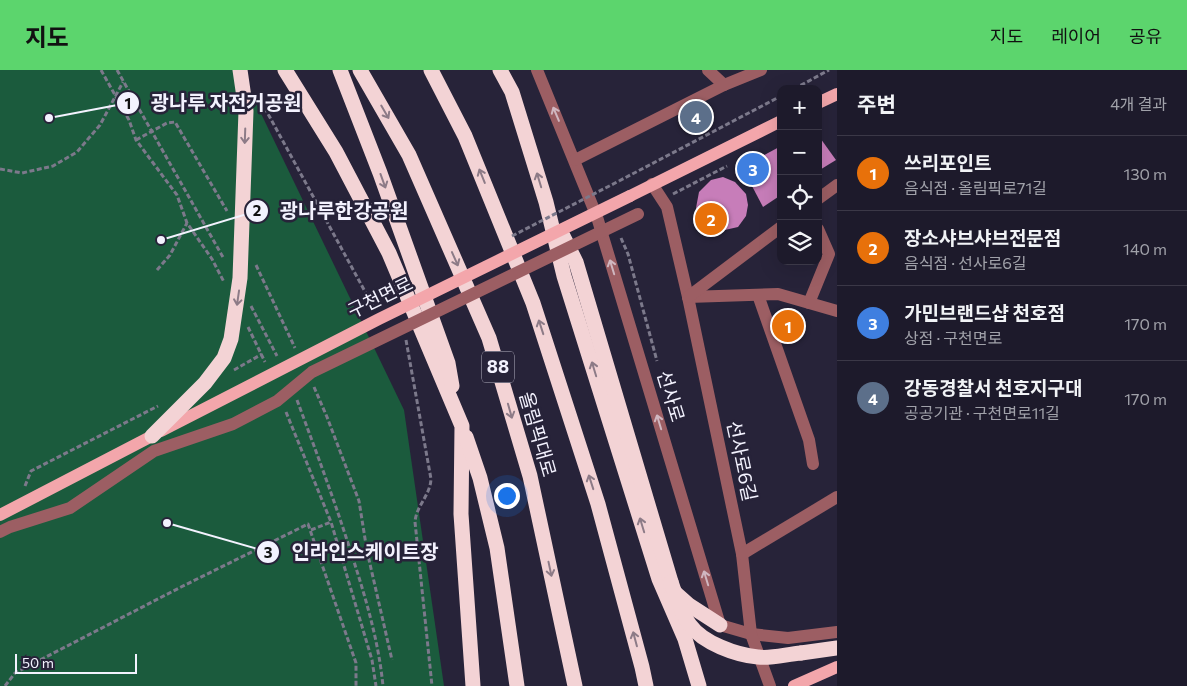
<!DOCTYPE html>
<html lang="ko">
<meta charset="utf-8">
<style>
:root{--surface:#1d1a2b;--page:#252333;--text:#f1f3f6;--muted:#a0a1a9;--line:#3b3847;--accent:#5cd56d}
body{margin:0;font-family:Commissioner,"Noto Sans KR",sans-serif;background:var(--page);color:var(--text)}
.controls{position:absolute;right:15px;top:15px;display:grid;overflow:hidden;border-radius:10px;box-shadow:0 5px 20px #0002}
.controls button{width:45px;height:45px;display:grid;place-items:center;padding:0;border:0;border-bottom:1px solid var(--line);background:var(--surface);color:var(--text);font:25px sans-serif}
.scale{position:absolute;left:15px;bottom:12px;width:122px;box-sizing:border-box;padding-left:5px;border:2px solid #f3f2fe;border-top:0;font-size:14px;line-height:18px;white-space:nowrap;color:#f3f2fe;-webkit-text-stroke:4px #272339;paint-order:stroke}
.you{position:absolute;left:506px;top:425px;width:18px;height:18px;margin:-12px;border:4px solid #fff;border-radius:50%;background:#1a73e8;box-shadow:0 0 0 8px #1a73e833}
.badge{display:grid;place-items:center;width:32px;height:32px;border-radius:50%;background:var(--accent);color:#fff;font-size:16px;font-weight:700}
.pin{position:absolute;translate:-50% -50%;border:2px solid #fff;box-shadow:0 1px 5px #0006}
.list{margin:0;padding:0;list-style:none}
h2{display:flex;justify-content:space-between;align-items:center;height:65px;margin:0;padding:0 20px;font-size:21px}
h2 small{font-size:16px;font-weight:400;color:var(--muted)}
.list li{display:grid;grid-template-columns:32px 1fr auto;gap:15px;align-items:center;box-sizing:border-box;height:75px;padding:0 20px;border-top:1px solid var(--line)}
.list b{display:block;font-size:19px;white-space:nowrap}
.list p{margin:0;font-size:16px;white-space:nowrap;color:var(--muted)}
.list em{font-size:16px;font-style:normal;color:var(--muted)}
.icon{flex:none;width:28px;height:28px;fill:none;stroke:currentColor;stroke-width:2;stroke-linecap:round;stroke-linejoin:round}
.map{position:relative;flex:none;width:837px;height:616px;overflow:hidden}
header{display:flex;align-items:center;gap:30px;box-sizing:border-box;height:70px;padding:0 25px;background:var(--accent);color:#111}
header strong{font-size:24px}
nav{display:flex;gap:28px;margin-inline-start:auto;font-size:18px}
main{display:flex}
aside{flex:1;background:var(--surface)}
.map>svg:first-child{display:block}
.green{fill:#1b5b3d}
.building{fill:#c77db9}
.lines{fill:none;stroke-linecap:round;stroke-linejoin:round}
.path{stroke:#7c798b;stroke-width:3;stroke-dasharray:5 2.5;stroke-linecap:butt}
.minor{stroke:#9c5e63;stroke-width:12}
.major{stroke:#f3a6ab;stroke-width:12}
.highway{stroke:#f3d3d5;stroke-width:15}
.path-bridge{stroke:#7c798b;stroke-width:3;stroke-dasharray:5 2.5;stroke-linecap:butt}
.minor-bridge{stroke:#9c5e63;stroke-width:12}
.major-bridge{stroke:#f3a6ab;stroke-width:12}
.highway-bridge{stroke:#f3d3d5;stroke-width:15}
.oneway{stroke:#8d7b87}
.oneway2{stroke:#d0b7c0}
.labels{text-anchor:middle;stroke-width:5;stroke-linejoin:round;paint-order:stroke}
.shield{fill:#272339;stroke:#b6b4c3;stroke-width:1}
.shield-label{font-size:18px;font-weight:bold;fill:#f3f2fe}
.street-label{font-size:19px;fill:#f3f2fe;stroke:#272339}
.leader{fill:none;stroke:#f3f2fe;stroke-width:2}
.callout-dot{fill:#f3f2fe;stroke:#272339;stroke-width:2}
.mark-label{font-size:15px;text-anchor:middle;font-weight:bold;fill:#111}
.callout-label{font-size:20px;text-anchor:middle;font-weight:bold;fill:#f3f2fe;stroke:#272339;stroke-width:5;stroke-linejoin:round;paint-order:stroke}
</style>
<header>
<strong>지도</strong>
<nav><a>지도</a><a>레이어</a><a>공유</a></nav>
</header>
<main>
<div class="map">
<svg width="837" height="616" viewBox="0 0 837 616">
<rect width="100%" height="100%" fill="#272339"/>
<polygon class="green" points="0,0 240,0 404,340 444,616 0,616"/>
<g class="building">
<polygon points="818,65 836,90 818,101"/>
<polygon points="781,76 781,125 763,137 742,97"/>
<polygon points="723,107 735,112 746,124 748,135 746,146 738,157 716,162 702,152 696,138 699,122 711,110"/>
</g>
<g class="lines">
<g class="path">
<polyline points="101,0 129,50 136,70 177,125 187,153 212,189 224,212"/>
<polyline points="117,0 224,189"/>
<polyline points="794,19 829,0"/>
<polyline points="261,31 374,238"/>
<polyline points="136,70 167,53 175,52 227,141"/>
<polyline points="0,99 22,103 53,96 77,82 100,55 123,12"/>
<polyline points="619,111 781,26"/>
<polyline points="673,124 727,96"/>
<polyline points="621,168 628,184 657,291"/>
<polyline points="256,195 295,278"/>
<polyline points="157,200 170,185 187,153"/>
<polyline points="251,236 277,286"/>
<polyline points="248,257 265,292"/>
<path d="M406 270 431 409C430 426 416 436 415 452L432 616"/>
<polyline points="234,300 262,284"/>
<polyline points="314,317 327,347 359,431 367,481 392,590"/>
<path d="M297 330C314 376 331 421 346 467 362 516 378 565 383 616"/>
<polyline points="286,342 331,452 372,590 376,616"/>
<polyline points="25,416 31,401 158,336"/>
<polyline points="311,460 331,452"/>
<polyline points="5,616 15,603 181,517 308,454 356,593 356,616"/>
</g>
<g class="minor">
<polyline points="537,0 597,147 720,555 751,564 788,568 837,562"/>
<polyline points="708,0 724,15"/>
<polyline points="575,90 724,15 761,0"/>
<polyline points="652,114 667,137 688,227 742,484 751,564 770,616"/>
<polyline points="818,129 837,115"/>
<polyline points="758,225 809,370 813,394"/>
<polyline points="688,227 778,224 837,241"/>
<polyline points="688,227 781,157"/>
<polyline points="809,233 829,184 818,159"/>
<polyline points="742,484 837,427"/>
</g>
<g class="major">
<polyline points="818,33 837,24"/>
<polyline points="630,126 781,51"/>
<polyline points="0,445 152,366"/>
<polyline points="794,616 837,597"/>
</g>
<g class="highway">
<polyline points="285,0 336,82 389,183 462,356 461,444 473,616"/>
<polyline points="340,0 380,103 448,293 452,316"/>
<polyline points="360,0 409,85 489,268 530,406 575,616"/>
<polyline points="431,0 465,66 533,233 598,434 642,597 646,616"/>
<polyline points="500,0 512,22 546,132 564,206 659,509 685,569 699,616"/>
<polyline points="563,166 576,192 671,512"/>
<polyline points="466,367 480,408 497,478 517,616"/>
<polyline points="671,519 689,535 720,555"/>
<polyline points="801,583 837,578"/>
</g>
<polyline class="path-bridge" points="512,166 619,111"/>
<polyline class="minor-bridge" points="0,462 10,457 70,438 154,381 233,354 277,331 312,302 638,144"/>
<polyline class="major-bridge" points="161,361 379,249 630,126"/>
<g class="highway-bridge">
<polyline points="152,366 205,313 224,288 231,269 240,208 246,41 240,0"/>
<path d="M671 512C676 526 681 543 690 555 703 573 736 585 758 587 771 589 787 584 801 583"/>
</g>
</g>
<defs><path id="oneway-shaft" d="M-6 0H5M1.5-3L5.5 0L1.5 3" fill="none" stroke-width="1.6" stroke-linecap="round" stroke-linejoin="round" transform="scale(1.25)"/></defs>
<g class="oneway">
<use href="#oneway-shaft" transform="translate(385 42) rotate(60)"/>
<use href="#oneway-shaft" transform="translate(245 66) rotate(92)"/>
<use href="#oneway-shaft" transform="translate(482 106) rotate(-112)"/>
<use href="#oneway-shaft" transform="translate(539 110) rotate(-107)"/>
<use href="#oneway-shaft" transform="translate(383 111) rotate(70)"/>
<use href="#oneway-shaft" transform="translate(455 189) rotate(66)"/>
<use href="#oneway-shaft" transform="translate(238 228) rotate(98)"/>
<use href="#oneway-shaft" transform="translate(541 257) rotate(-108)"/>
<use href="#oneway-shaft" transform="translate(594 299) rotate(-107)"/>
<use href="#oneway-shaft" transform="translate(510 341) rotate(74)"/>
<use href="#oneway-shaft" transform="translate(591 412) rotate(-108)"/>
<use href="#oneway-shaft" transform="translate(642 455) rotate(-107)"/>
<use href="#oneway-shaft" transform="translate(550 499) rotate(78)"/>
<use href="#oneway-shaft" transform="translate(635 569) rotate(-105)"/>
</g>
<g class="oneway2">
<use href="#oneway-shaft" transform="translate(556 44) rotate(-113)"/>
<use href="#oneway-shaft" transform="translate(612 197) rotate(-107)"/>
<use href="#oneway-shaft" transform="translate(659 352) rotate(-107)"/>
<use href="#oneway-shaft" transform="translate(706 508) rotate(-107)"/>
</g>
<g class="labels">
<rect class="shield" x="482" y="281.5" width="32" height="31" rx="4"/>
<g class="shield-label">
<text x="498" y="303">88</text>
</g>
<g class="street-label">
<text transform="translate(380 227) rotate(-26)" y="7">구천면로</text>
<text transform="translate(671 326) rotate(73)" y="7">선사로</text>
<text transform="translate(538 364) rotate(74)" y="7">올림픽대로</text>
<text transform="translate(742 391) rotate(78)" y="7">선사로6길</text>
</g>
</g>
<path class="leader" d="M49 48L128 33M161 170L257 141M167 453L268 482"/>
<g class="callout-dot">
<circle cx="49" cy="48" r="5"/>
<circle cx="161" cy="170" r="5"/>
<circle cx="167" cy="453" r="5"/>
<circle cx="128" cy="33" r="12"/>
<circle cx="257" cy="141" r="12"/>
<circle cx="268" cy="482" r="12"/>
</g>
<g class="mark-label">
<text x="128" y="39">1</text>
<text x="257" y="146">2</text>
<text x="268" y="488">3</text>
</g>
<g class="callout-label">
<text x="226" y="40">광나루 자전거공원</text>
<text x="344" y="148">광나루한강공원</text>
<text x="365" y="489">인라인스케이트장</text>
</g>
</svg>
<div class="controls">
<button>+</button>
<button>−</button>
<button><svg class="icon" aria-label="locate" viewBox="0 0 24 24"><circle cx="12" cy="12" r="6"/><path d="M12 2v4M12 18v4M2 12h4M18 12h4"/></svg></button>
<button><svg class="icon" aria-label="layers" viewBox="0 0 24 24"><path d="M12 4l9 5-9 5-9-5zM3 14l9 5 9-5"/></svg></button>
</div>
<div class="scale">50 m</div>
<div class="you"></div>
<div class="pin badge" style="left:788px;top:256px;background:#e8710a">1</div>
<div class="pin badge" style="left:711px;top:149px;background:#e8710a">2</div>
<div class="pin badge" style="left:753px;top:99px;background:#3f7fe0">3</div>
<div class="pin badge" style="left:696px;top:47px;background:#5c6f8a">4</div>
</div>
<aside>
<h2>주변<small>4개 결과</small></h2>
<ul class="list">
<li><span class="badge" style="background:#e8710a">1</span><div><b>쓰리포인트</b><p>음식점 · 올림픽로71길</p></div><em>130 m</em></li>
<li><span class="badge" style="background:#e8710a">2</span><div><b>장소샤브샤브전문점</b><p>음식점 · 선사로6길</p></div><em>140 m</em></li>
<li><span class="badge" style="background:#3f7fe0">3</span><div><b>가민브랜드샵 천호점</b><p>상점 · 구천면로</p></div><em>170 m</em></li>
<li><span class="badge" style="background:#5c6f8a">4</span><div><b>강동경찰서 천호지구대</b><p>공공기관 · 구천면로11길</p></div><em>170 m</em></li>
</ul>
</aside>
</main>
